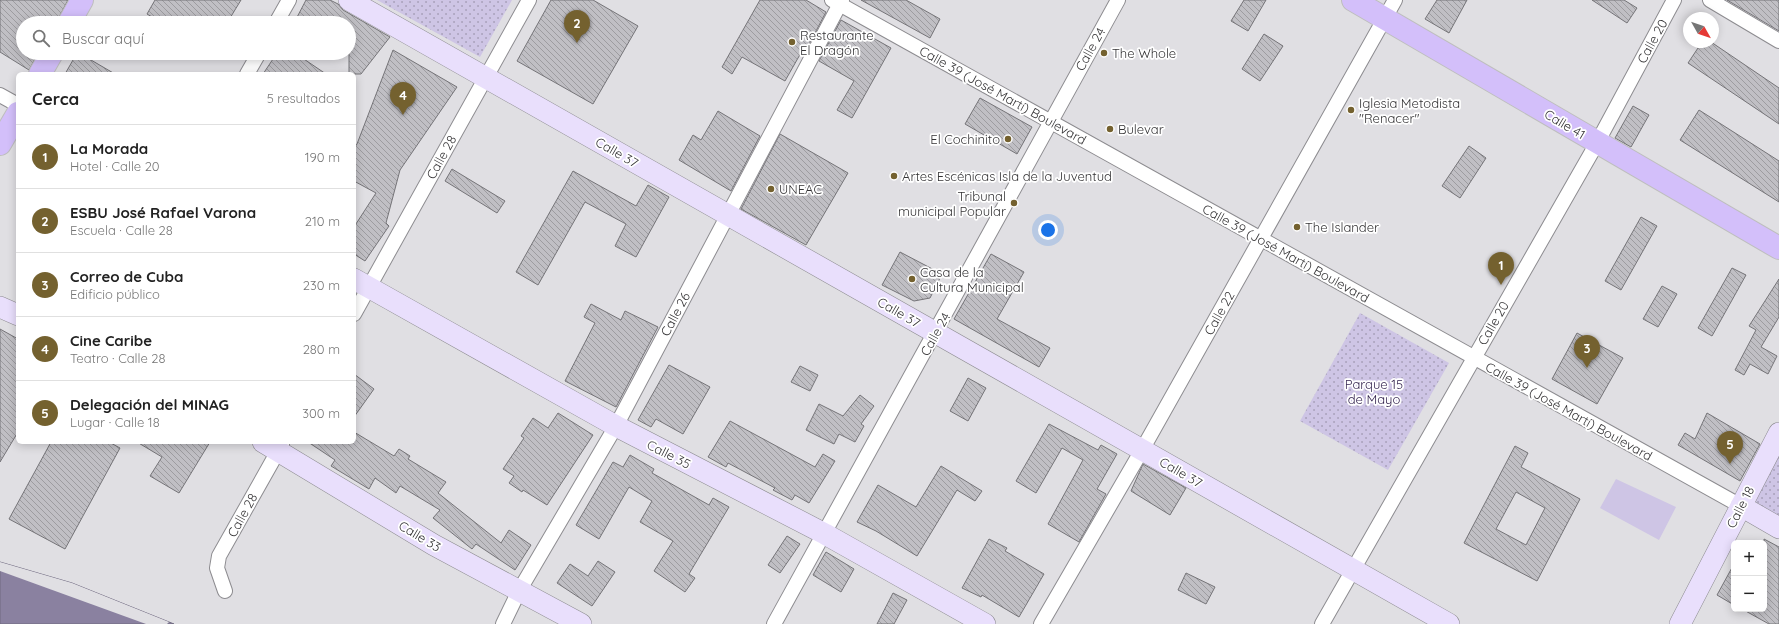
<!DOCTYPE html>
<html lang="es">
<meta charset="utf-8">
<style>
:root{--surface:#fff;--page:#f2f2f2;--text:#222;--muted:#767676;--line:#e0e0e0;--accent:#74612f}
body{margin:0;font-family:Quicksand,sans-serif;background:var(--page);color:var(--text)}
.controls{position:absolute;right:12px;bottom:12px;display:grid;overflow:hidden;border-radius:6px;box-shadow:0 2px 10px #0003}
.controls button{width:36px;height:36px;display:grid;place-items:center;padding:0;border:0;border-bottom:1px solid var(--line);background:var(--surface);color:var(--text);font:20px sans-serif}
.compass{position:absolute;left:1683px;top:12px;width:36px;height:36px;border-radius:50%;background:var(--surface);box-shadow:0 2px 10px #0003;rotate:130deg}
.you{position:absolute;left:1048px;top:230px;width:14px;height:14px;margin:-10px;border:3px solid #fff;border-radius:50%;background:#1a73e8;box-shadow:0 0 0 6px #1a73e833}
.badge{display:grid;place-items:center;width:26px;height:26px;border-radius:50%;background:var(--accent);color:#fff;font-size:13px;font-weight:700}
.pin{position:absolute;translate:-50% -33px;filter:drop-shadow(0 1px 2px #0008)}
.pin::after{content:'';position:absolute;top:21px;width:14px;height:12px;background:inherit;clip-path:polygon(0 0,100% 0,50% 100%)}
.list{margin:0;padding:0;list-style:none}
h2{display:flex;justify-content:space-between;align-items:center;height:52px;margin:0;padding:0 16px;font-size:17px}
h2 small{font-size:13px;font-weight:400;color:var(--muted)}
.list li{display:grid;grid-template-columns:26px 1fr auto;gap:12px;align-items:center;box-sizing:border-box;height:64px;padding:0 16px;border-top:1px solid var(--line)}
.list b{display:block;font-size:15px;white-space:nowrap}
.list p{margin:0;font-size:13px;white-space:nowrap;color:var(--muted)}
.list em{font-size:13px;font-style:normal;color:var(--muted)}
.icon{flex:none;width:22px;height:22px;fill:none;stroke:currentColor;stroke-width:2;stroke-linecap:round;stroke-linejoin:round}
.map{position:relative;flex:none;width:1779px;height:624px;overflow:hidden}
.search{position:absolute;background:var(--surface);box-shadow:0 2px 10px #0003;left:16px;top:16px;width:340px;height:44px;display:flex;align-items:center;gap:10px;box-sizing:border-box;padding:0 14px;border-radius:22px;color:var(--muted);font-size:15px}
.panel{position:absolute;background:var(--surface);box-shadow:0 2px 10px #0003;left:16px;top:72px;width:340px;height:372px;border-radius:6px}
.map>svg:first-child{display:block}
.park{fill:url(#park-dots)}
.pitch{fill:#cec5e5}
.water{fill:#8a81a0;stroke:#706a80}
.pier{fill:#e0dfe3}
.building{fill:url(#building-back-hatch);stroke:#757478;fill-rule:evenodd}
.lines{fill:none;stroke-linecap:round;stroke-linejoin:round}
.street-casing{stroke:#8d8c90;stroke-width:16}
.secondary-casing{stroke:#8d8c90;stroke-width:22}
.primary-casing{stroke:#bebebe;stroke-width:24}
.street{stroke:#fff;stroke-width:14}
.secondary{stroke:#e9dffc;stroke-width:21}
.primary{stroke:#d3bffa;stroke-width:22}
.poi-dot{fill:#74612f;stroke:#fff;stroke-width:1.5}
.labels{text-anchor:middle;stroke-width:3.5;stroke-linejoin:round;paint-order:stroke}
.poi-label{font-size:13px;fill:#343335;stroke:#fff;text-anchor:start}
.street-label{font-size:13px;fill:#343335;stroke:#fff}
.park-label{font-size:13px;fill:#362651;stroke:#fff}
</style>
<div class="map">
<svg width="1779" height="624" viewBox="0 0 1779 624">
<defs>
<pattern id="park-dots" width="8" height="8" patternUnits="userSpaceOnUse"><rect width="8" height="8" fill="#cec5e5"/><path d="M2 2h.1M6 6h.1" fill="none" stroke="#a8a1ba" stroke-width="1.8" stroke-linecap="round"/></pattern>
<pattern id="building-back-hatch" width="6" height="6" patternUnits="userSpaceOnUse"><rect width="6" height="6" fill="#c0bfc4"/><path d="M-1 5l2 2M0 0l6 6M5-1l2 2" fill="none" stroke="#9d9ca0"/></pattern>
</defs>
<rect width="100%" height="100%" fill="#e0dfe3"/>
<g class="park">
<polygon points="377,0 512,0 480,57"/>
<polygon points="1360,313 1449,363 1388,470 1300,421"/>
<polygon points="1779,446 1779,519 1752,504"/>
</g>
<polygon class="pitch" points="1616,479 1676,507 1659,540 1600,508"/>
<polygon class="water" points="0,562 72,583 174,624 0,624"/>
<polygon class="pier" points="0,562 72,583 169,622 167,624 146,624 0,571"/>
<g class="building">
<polygon points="0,0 68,0 56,23 23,23 23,53 38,53 29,70 0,52"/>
<polygon points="155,0 241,0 227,23 162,23 147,14"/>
<polygon points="306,0 330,0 338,4 343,10 390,37 361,74 349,74 349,23 294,23"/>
<polygon points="551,0 593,0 638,26 593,104 517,61"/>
<polygon points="760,0 806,0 826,12 805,52 802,51 785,81 742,57 732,74 722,67"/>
<polygon points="861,0 906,0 940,19 930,38"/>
<polygon points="1244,0 1266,0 1248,31 1231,21"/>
<polygon points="1437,0 1467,0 1449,33 1425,19"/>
<polygon points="1592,0 1624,0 1637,8 1627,23"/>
<polygon points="1727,0 1779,0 1779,31"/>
<polygon points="841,20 891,48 852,118 837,110 854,81 819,61"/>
<polygon points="1264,34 1283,46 1260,81 1242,69"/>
<polygon points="1702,42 1711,42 1779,88 1779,124 1688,63"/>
<polygon points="393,50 457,87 400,170 386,223 389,226 365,261 354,254 354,227 376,193 354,181 354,148 357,144"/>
<polygon points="77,53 79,53 115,74 65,74"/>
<polygon points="277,53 295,53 326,74 263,74"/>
<polygon points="980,98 1032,127 1017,154 965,124"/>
<polygon points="1633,106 1649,115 1631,147 1615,138"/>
<polygon points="1699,110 1779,161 1779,202 1680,140"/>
<polygon points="718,111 760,136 731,191 679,160 693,135 701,140"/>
<polygon points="780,134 848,173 806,245 741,209"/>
<polygon points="1469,146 1486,158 1460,198 1442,186"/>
<polygon points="452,169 505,201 497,213 445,181"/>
<polygon points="573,171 636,206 648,185 669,197 636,257 615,246 626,224 585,202 538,285 516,272"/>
<polygon points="1641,217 1657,226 1621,290 1605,281"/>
<polygon points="900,252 942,274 930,298 914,301 882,285"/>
<polygon points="991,254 1024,272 997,319 1050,348 1039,367 954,319"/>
<polygon points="1732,268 1746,275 1712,336 1698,328"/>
<polygon points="1779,279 1779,317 1761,347 1777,356 1768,374 1750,364 1744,375 1735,370 1756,330 1749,326"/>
<polygon points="1662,286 1677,294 1658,327 1643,319"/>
<polygon points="591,304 621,320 625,311 658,327 616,407 565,381 595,323 584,317"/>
<polygon points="0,329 18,339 18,432 0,462"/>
<polygon points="1577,333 1623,358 1597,404 1552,379"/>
<polygon points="669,365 710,387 683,434 656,419 651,427 638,420"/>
<polygon points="800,366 818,375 810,391 791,382"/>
<polygon points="354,374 374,389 354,417"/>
<polygon points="968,378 986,388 968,421 950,411"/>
<polygon points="860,395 874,406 861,424 864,426 855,442 839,434 834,444 806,430 819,404 843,416"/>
<polygon points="558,413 593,435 547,505 523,490 522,492 509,483 514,476 503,469 524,438 521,436 533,418 548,428"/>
<polygon points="1707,413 1760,444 1740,481 1678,445 1685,433 1695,439"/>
<polygon points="730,421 815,467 823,454 835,461 809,503 795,495 792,500 773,490 775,488 728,463 726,467 708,457"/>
<polygon points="1049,424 1098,450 1101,445 1117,454 1097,489 1106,494 1079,542 1048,524 1083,460 1062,448 1036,493 1016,481"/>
<polygon points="354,432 394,456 399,449 410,456 408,459 446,482 438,493 501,543 509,530 531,545 515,570 476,544 472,549 433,518 440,510 400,486 396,493 375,478 369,489 331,466 335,460 308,442 354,442"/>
<polygon points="51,442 109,442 120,448 65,549 9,519"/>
<polygon points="137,442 210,442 179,493 150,476 162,457"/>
<path d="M1515 446 1528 453 1521 467 1580 499 1537 581 1464 543ZM1516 492 1545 508 1526 545 1496 529Z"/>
<polygon points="630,455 654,469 652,473 709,505 713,498 729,507 689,574 695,578 685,592 654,571 673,541 640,522 652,501 629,487 599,539 576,525 613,462 623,467"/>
<polygon points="1143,464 1186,488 1170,515 1131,491"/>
<polygon points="941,466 982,491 975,501 957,490 917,556 876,531 857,522 878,485 916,507"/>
<polygon points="787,536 800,544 780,573 768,565"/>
<polygon points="989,539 1007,548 1005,551 1044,574 1019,617 982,595 981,597 962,588"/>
<polygon points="1764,539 1779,547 1779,624 1769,624 1742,609 1764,609"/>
<polygon points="826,552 854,569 841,592 813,575"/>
<polygon points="598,561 615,572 592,606 557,583 570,564 588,576"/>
<polygon points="1734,564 1734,605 1717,595"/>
<polygon points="1186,573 1215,587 1206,604 1178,590"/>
<polygon points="893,593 907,600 894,624 877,624"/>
</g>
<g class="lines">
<g class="street-casing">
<g id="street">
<polyline points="832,0 1741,506"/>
<polyline points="1710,0 1779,41"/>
<polyline points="276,23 289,0"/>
<polyline points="247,74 259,53"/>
<polyline points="0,95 18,105"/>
<polyline points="354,314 529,0"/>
<polyline points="225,591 217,568 219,556 282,444"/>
<polyline points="503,624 519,591 616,426 842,0"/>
<polyline points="774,624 1118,0"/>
<polyline points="1041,624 1142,450 1395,0"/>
<polyline points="1322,624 1597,143 1674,0"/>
</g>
</g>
<g class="secondary-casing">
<g id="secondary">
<polyline points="349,0 1449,624"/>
<polyline points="354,279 616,426 825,534 985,624"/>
<polyline points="0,307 18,315"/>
<polyline points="263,442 434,545 581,624"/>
<polyline points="1741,506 1779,528"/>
<polyline points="1680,624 1779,433"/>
</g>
</g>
<g class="primary-casing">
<g id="primary">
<polyline points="1353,0 1779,248"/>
<polyline points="69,23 82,0"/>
<polyline points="40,74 52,53"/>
<polyline points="0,144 18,113"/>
</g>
</g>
<use href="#street" class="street"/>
<use href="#secondary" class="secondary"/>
<use href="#primary" class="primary"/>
</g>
<g class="poi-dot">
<circle cx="792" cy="42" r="4"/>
<circle cx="1104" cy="53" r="4"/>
<circle cx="1351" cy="110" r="4"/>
<circle cx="1110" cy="129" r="4"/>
<circle cx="1008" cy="139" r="4"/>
<circle cx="894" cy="176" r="4"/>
<circle cx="771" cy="189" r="4"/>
<circle cx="1014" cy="203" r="4"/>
<circle cx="1297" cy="227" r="4"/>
<circle cx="912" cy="279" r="4"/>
</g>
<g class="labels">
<g class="poi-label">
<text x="800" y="40">Restaurante<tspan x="800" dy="15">El Dragón</tspan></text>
<text x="1112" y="58">The Whole</text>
<text x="1359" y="108">Iglesia Metodista<tspan x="1359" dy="15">"Renacer"</tspan></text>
<text x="1118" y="134">Bulevar</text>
<text x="1000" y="144" text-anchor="end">El Cochinito</text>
<text x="902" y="181">Artes Escénicas Isla de la Juventud</text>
<text x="779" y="194">UNEAC</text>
<text x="1006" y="201" text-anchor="end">Tribunal<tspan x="1006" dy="15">municipal Popular</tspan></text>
<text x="1305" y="232">The Islander</text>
<text x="920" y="277">Casa de la<tspan x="920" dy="15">Cultura Municipal</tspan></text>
</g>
<g class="street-label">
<text transform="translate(1652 41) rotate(-61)" y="5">Calle 20</text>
<text transform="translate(1090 49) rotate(-61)" y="5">Calle 24</text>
<text transform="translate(1003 95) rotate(29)" y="5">Calle 39 (José Martí) Boulevard</text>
<text transform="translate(1565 124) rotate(31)" y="5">Calle 41</text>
<text transform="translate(617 152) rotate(30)" y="5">Calle 37</text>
<text transform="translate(441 157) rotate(-61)" y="5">Calle 28</text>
<text transform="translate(1286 253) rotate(29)" y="5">Calle 39 (José Martí) Boulevard</text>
<text transform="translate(899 312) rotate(30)" y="5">Calle 37</text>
<text transform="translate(1219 313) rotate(-61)" y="5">Calle 22</text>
<text transform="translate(675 314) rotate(-62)" y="5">Calle 26</text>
<text transform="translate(1493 323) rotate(-60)" y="5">Calle 20</text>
<text transform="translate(935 334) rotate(-61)" y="5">Calle 24</text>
<text transform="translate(1569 411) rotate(29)" y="5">Calle 39 (José Martí) Boulevard</text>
<text transform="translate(669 454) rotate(27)" y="5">Calle 35</text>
<text transform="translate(1181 472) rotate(30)" y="5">Calle 37</text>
<text transform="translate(1740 507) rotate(-63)" y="5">Calle 18</text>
<text transform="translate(242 515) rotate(-61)" y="5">Calle 28</text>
<text transform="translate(420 536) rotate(31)" y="5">Calle 33</text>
</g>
<g class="park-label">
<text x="1374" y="389">Parque 15<tspan x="1374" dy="15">de Mayo</tspan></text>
</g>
</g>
</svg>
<div class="controls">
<button>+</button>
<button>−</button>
</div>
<svg class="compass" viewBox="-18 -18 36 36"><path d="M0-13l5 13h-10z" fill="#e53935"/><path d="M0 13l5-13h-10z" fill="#767676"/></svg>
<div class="you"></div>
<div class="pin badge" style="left:1501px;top:285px">1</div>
<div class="pin badge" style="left:577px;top:43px">2</div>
<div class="pin badge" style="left:1587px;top:368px">3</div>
<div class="pin badge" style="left:403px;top:115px">4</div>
<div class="pin badge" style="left:1730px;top:464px">5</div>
<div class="search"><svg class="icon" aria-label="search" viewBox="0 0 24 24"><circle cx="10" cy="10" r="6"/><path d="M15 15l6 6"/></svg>Buscar aquí</div>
<section class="panel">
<h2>Cerca<small>5 resultados</small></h2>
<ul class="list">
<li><span class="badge">1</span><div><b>La Morada</b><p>Hotel · Calle 20</p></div><em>190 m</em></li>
<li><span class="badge">2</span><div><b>ESBU José Rafael Varona</b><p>Escuela · Calle 28</p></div><em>210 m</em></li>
<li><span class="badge">3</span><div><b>Correo de Cuba</b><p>Edificio público</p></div><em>230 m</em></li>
<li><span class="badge">4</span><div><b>Cine Caribe</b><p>Teatro · Calle 28</p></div><em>280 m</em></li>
<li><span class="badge">5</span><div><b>Delegación del MINAG</b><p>Lugar · Calle 18</p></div><em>300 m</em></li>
</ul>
</section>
</div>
